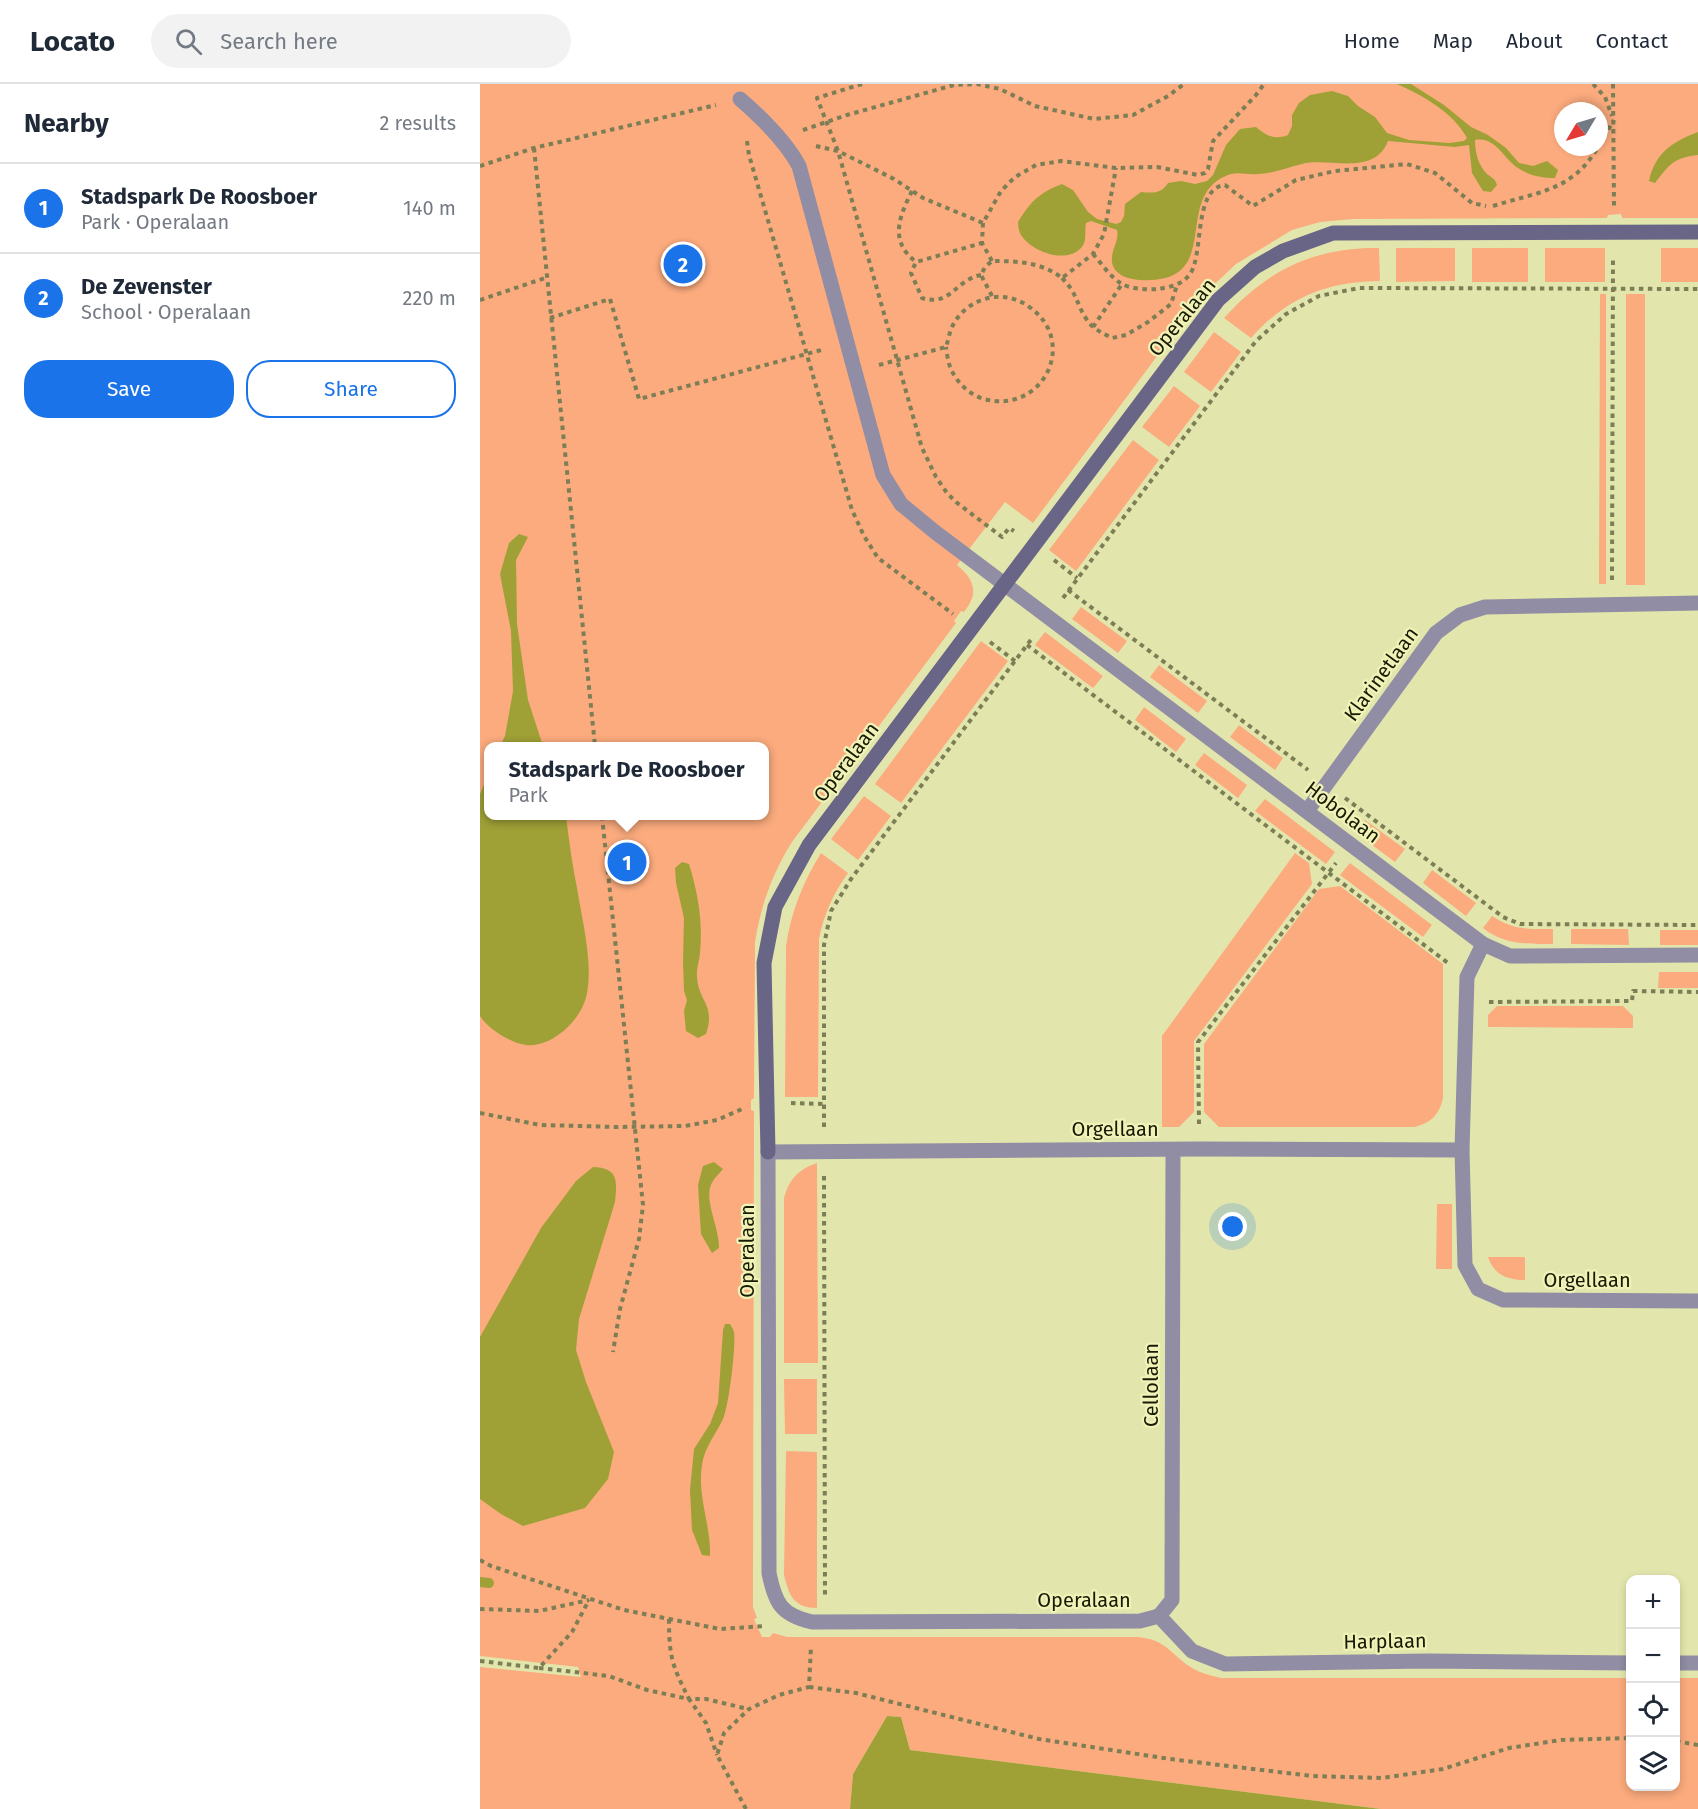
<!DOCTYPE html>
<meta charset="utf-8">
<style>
:root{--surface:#fff;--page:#f2f2f3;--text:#1f2937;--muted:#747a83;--line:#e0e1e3;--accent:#1a73e8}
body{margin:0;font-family:"Fira Sans",sans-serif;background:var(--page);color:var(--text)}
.controls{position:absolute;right:18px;bottom:18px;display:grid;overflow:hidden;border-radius:12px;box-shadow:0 3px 9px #0003}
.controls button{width:54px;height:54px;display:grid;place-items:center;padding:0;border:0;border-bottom:2px solid var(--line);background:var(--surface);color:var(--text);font:30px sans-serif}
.compass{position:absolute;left:1074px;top:18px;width:54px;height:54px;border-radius:50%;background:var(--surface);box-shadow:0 3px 9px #0003;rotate:232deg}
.you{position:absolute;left:753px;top:1143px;width:21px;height:21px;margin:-15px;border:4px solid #fff;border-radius:50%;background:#1a73e8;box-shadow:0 0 0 9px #1a73e833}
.badge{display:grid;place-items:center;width:39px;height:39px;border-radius:50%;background:var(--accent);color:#fff;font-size:20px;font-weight:700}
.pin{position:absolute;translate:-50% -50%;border:3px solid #fff;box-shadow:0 2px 6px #0006}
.popup{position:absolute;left:4px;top:658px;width:285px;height:78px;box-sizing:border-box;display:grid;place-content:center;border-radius:12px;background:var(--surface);filter:drop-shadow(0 2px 4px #0005);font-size:20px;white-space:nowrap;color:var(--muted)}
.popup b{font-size:22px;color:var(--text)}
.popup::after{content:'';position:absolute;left:50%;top:100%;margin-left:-12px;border:12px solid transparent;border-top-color:var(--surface)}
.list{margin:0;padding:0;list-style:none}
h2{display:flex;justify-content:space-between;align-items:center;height:78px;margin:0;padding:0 24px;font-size:26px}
h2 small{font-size:20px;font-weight:400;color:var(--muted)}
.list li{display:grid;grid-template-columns:39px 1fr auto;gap:18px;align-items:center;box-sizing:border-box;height:90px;padding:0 24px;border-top:2px solid var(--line)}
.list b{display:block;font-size:22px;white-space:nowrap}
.list p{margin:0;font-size:20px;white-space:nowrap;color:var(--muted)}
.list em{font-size:20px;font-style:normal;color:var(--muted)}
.actions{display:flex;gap:12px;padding:18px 24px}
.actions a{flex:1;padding:14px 0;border:2px solid var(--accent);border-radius:24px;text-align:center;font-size:21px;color:var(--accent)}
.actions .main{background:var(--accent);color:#fff}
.icon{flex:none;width:33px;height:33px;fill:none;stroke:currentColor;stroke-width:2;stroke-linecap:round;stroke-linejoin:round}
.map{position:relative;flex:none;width:1218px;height:1725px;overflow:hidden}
header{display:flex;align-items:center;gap:36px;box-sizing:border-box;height:84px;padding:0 30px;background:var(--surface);border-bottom:2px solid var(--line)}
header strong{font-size:28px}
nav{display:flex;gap:33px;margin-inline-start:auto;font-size:21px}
.search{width:420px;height:54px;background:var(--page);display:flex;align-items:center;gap:15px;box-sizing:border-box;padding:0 21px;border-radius:33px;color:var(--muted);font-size:22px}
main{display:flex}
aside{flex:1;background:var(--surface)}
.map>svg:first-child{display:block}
.green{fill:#fbab7d;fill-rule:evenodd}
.water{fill:#9fa136}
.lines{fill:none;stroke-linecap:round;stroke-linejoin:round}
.stream{stroke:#9fa136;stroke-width:10}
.path{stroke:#7c7e56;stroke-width:4;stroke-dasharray:4.5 4.5;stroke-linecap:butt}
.street{stroke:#908da4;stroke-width:15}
.secondary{stroke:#696586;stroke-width:15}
.labels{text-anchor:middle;stroke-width:4.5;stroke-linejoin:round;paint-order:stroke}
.street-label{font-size:20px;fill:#191904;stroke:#f0f3b8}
</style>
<header>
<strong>Locato</strong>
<div class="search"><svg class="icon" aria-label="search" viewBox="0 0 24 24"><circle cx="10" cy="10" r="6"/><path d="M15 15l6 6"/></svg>Search here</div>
<nav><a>Home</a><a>Map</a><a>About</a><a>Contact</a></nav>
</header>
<main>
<aside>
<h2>Nearby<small>2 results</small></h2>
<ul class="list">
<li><span class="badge">1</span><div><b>Stadspark De Roosboer</b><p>Park · Operalaan</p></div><em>140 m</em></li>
<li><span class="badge">2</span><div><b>De Zevenster</b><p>School · Operalaan</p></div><em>220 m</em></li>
</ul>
<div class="actions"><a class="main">Save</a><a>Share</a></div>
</aside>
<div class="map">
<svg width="1218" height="1725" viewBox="0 0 1218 1725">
<rect width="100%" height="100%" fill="#e3e6ac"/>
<g class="green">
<path d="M0 0H1218V134H1142L1141 130 1128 131 1127 134 873 135 840 138 812 146 756 180 721 213 553 439 525 418 477 481C495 496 499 509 484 528L481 527 474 537 476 539 312 758C292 790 281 821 275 858L274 1014 271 1016V1026L274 1027 273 1513V1523L277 1534 274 1535 282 1553H290L293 1549 307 1553H658C684 1556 687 1565 706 1580 717 1588 728 1591 741 1594H1150V1702H1196V1594H1218V1725H901L430 1666 421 1633 407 1632 373 1690 370 1725H0V1583L101 1593 98 1583 0 1572ZM1083 27H1119V63H1083ZM9 662H285V732H9Z"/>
<path d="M899 164 900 197C846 198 808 213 771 254L744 234C787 186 835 163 899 164Z"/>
<polygon points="916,164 975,164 975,197 916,198"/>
<rect x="992" y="164" width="56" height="34"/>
<rect x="1065" y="164" width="60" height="34"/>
<rect x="1181" y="164" width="37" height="34"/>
<polygon points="1120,210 1126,210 1126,500 1119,500"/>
<rect x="1146" y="210" width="19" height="291"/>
<polygon points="734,248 761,268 731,308 704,288"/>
<polygon points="694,302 720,322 689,363 662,343"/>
<polygon points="653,356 679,376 596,487 569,466"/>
<polygon points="601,523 647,557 638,569 592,535"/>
<polygon points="565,548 623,592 613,604 555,561"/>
<polygon points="501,557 528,577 421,719 395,700"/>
<polygon points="679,581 727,617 718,629 670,593"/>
<polygon points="664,623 706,655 696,668 655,636"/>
<polygon points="759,641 803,674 795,686 750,653"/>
<polygon points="724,669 767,701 758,714 715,681"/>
<polygon points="384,712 411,732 378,776 351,755"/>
<polygon points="785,715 855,768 846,780 775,727"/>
<polygon points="885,736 925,765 915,778 876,749"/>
<path d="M341 769 368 789C353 810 344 830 339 855L338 1013H305L306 862C311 828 323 798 341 769Z"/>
<polygon points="815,769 829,779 832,800 714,957 714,1028 699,1043 682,1043 682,952"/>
<polygon points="870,779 952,841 943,853 860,791"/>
<polygon points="952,786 996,819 986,832 943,799"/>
<path d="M860 802 963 880V1014C959 1031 951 1039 934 1043H739L724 1028V960L839 805Z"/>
<path d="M1012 832C1033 846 1048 845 1073 845V860C1048 860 1024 861 1003 844Z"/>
<polygon points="1091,845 1148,845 1149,861 1091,860"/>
<rect x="1180" y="846" width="38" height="15"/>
<polygon points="1179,888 1218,888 1218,904 1178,904"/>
<polygon points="1017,922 1143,922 1153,932 1153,944 1008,943 1008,931"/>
<path d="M337 1079 338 1279H304V1114C309 1095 319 1085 337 1079Z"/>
<polygon points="957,1120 972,1120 972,1185 956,1185"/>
<path d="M1008 1173H1045V1196C1027 1196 1014 1191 1008 1173Z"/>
<polygon points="304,1295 337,1295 337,1350 305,1350"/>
<path d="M306 1367 337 1368V1524C314 1524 309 1512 304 1491Z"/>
</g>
<g class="water">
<path d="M917 0H931L964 21 991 43 1008 51 1026 64 1039 79 1053 82 1067 77 1078 86 1075 94C1061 94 1050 92 1038 84 1023 74 1015 52 995 56 995 68 998 81 1007 90 1012 94 1015 94 1017 101L1011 108 1003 107 992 89 989 61 975 63 908 57C894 93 849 73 822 80 805 84 796 89 778 90 769 91 759 88 751 90 688 110 749 201 659 196 649 195 637 192 633 182 628 169 640 158 637 146L611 137 606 139C604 148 608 158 600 165 584 180 551 167 541 151 539 148 538 142 538 138 551 117 559 109 582 100L593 106 608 128 617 135 636 140 641 138 644 132 645 120 661 108C673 109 681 110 688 99L701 97 715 100 727 97 733 91 746 61 760 45 776 43C786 52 795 56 808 51L812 42V31L819 19 830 11 852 7 868 12 878 22 895 33 907 49 929 56 969 59 984 57 987 54C974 29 942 11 917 0Z"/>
<path d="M1218 48V71C1193 74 1190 80 1175 99L1169 97C1175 69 1192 58 1218 48Z"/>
<polygon points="39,450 48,453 36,476 37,540 48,616 63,662 20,662 25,652 33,607 31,547 20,490 29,459"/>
<path d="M9 689V732H86C89 756 92 780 97 804 102 836 113 877 107 909 103 933 78 958 54 961 37 964 9 946 0 932V710Z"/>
<path d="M202 778 209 780C218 809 223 838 220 868 220 876 216 884 217 892 218 918 236 920 226 950L218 954 206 947 204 927 207 916 204 907 203 878 204 834 196 799 195 784Z"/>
<path d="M234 1078 243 1085C239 1090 233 1095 231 1101 224 1116 240 1146 239 1164L232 1169 221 1150 218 1101 223 1082Z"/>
<path d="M113 1083C139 1084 137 1097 135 1118L99 1235 96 1266 106 1298 134 1368 128 1395 105 1424 43 1442 21 1430 0 1415V1253L61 1144 96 1097Z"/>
<path d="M245 1240H250C251 1242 254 1246 254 1248 256 1262 249 1322 243 1335 236 1350 224 1364 222 1381 217 1412 231 1441 230 1472L222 1471 212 1446 210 1406 214 1365 230 1340 238 1319 243 1246Z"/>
<polygon points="407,1632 421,1633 430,1666 901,1725 370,1725 373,1690"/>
</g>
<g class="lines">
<polyline class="stream" points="0,1498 9,1499"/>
<g class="path">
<polyline points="382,0 337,14 358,67 442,364 456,393 467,409 476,418 522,453 529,444 534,447"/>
<polyline points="1113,0 1125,13 1132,32"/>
<polyline points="1133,0 1134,124"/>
<polyline points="323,46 367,31 474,1 497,0 520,5 555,22 614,35 653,31 688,12 704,0"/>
<polyline points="267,57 269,71 372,426 384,452 398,474 473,530"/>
<polyline points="1119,61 1134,36"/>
<polyline points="336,62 358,67 414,95 443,114 503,139 521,107 535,93 556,81 581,77 636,84 677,83 718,91 725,89 728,85 733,57 776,11 784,0"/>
<polyline points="54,64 115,662"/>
<polyline points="0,82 54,64 236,21"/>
<path d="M432 107C419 133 409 157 436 178"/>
<path d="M1013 122C1057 108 1093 107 1118 63"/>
<polyline points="503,139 502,159 512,177"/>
<path d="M613 170C621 179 631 194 642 200 651 205 668 206 678 205 690 203 702 201 710 190 724 171 713 104 745 101L773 122 816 96 855 87 927 80 955 89 992 119 1006 122"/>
<path d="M501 191C476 195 471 223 442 214L431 189 436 178 502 159"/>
<path d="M582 194C598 210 596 220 607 236 613 245 623 249 632 254L646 251 668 238 691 220 697 201"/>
<path d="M512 212 501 191 505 183 512 177C536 177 562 178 582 194L613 170 624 150 636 84"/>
<polyline points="0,216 68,193"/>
<polyline points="70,234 130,215 159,315 345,265"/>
<polyline points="613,243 642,200"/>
<path d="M399 281 466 263C468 257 469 251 471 245 484 215 521 203 548 222 600 257 563 331 504 315 490 311 477 299 471 285 468 279 467 270 466 263"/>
<polyline points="574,476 597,494"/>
<polyline points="1132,496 1133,173"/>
<polyline points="588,506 828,686"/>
<polyline points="583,514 776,257 806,230 839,212 879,204 1218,205"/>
<polyline points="510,558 535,577"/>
<polyline points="547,561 968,879"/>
<polyline points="865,714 1023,833 1040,840 1218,841"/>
<polyline points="122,732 163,1121 159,1155 140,1225 133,1268"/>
<polyline points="1009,918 1152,917 1153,907 1218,908"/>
<polyline points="311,1019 345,1020"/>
<polyline points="0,1029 60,1041 138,1043 205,1042 237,1036 262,1025"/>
<polyline points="719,1040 718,958 856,779"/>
<polyline points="344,1043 344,861 351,827 371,795 553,553"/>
<polyline points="344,1092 345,1514"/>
<polyline points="0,1476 11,1482 144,1526 240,1545 286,1542"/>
<polyline points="0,1525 59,1527 109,1516"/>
<path d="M189 1535C189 1573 192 1581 209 1615H226L268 1625"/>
<polyline points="0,1577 59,1584 92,1548 109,1516"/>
<polyline points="59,1584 129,1592 167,1606 209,1615 226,1639 237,1671"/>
<polyline points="329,1603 376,1609 559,1655 690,1675 832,1692 902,1694 963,1685 1029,1664 1081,1656 1150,1654"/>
<polyline points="1196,1657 1218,1661"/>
<polyline points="266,1725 237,1671 244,1649 269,1625 299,1611 329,1603 331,1562"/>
</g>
<g class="street">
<path d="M260 15C282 34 305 56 319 82L403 391 421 420 455 448 1003 860 1030 872 1218 871"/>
<polyline points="827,727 956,549 980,531 1005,523 1218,519"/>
<polyline points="1003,860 987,893 982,1066 985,1181 998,1205 1023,1216 1218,1217"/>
<path d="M679 1532 660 1537 332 1538C301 1531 295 1519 289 1489L288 1068 719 1065 982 1066"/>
<polyline points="679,1532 712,1567 745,1580 948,1577 1150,1579"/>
<polyline points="679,1532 692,1516 693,1066"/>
<polyline points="1196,1579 1218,1579"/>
</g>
<polyline class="secondary" points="288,1068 284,879 295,823 329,761 738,216 775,183 803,167 853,149 1218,148"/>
</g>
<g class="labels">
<g class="street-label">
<text transform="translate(702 233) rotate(-51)" y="7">Operalaan</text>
<text transform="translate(901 590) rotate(-54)" y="7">Klarinetlaan</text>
<text transform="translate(366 678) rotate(-53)" y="7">Operalaan</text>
<text transform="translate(863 728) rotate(37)" y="7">Hobolaan</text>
<text x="635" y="1052">Orgellaan</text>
<text transform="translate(267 1167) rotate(-90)" y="7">Operalaan</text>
<text x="1107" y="1203">Orgellaan</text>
<text transform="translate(671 1301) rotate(-90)" y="7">Cellolaan</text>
<text x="604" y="1523">Operalaan</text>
<text transform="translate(905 1557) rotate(-1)" y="7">Harplaan</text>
</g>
</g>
</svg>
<div class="controls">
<button>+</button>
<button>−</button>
<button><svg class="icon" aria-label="locate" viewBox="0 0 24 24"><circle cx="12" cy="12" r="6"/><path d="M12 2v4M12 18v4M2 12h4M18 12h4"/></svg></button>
<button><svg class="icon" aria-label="layers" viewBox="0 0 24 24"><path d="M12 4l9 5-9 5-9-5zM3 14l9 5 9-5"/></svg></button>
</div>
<svg class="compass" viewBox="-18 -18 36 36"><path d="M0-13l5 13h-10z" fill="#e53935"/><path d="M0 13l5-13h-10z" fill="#747a83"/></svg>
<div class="you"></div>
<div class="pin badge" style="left:147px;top:778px">1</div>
<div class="popup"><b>Stadspark De Roosboer</b>Park</div>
<div class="pin badge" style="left:203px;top:180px">2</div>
</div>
</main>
